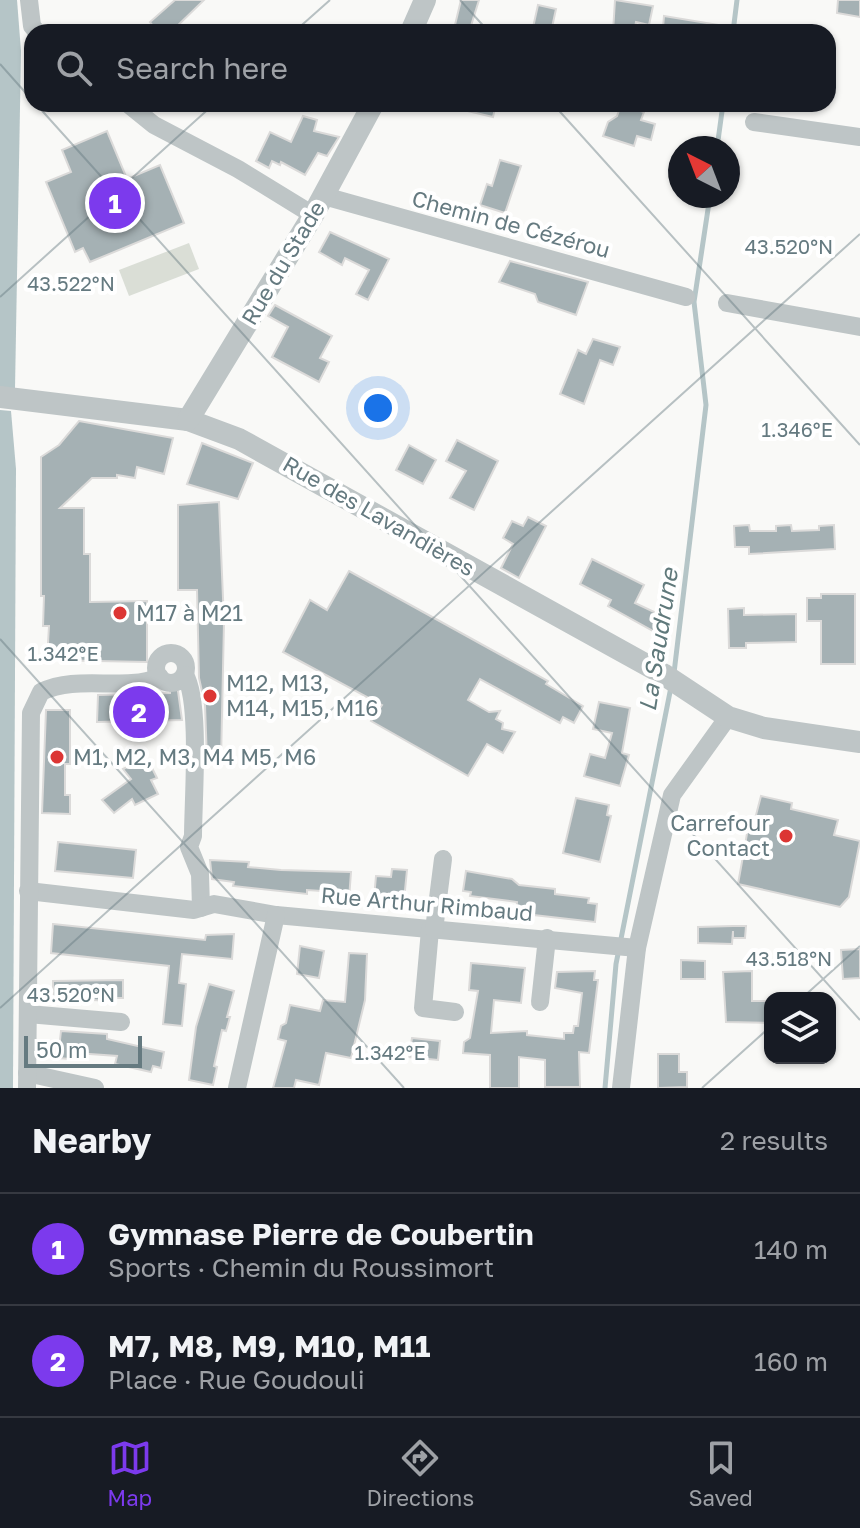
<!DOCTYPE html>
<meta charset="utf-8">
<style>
:root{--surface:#171b24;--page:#20242c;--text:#f1f3f6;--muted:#9ea1a6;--line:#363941;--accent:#7c3aed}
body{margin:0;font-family:"Golos Text",sans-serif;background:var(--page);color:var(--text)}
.controls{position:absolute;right:24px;bottom:24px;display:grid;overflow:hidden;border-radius:16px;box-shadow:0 2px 6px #0004}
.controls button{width:72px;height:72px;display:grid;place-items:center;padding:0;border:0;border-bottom:2px solid var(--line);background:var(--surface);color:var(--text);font:40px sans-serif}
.compass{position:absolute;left:668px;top:136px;width:72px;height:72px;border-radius:50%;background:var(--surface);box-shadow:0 2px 6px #0004;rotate:318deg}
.scale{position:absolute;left:24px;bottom:20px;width:118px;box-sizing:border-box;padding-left:8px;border:4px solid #657a80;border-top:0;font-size:22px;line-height:28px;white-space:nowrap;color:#657a80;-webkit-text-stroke:6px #fff;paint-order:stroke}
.you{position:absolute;left:378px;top:408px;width:28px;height:28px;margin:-20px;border:6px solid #fff;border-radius:50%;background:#1a73e8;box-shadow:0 0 0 12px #1a73e833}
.badge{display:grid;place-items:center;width:52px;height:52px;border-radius:50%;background:var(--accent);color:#fff;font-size:26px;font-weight:700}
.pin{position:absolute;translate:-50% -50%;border:4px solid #fff;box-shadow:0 2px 8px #0006}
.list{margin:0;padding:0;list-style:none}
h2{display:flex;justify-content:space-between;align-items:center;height:104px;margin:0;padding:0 32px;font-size:34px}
h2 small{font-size:26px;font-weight:400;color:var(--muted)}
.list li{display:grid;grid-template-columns:52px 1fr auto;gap:24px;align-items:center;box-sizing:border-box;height:112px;padding:0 32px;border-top:2px solid var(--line)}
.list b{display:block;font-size:30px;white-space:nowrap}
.list p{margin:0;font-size:26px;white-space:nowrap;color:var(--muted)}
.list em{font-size:26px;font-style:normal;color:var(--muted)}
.icon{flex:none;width:44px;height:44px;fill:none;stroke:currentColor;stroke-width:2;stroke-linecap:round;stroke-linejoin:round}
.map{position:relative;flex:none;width:860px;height:1088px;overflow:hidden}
.search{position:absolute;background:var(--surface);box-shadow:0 2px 6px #0004;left:24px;right:24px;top:24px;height:88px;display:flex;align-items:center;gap:20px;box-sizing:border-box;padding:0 28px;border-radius:24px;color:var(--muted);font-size:30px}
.sheet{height:328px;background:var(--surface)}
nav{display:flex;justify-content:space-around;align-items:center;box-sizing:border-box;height:112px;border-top:2px solid var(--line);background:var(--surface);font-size:22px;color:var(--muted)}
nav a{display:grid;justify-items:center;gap:4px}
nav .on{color:var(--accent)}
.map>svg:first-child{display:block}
.green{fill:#daded6}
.water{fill:#b5c5c7}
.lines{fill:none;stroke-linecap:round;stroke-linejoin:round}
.stream{stroke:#b5c5c7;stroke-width:5}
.building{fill:#a5b1b4;stroke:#dbdad9;stroke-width:2}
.minor{stroke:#bec5c6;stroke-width:18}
.tertiary{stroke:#bec5c6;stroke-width:22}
.ticks{fill:none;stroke:#657a80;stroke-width:2;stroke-opacity:0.45}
.poi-dot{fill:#dc3634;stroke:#fff;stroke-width:3}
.labels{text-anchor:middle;stroke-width:8;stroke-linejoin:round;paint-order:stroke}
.street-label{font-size:22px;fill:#657a80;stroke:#fff}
.poi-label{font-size:22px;fill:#657a80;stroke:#fff;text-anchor:start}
.water-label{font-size:24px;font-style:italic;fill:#60797b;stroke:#fff}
.ticks-label{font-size:20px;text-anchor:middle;fill:#657a80;stroke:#fff;stroke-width:8;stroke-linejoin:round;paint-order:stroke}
</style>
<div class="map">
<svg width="860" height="1088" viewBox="0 0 860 1088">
<rect width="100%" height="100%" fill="#f9f9f7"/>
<polygon class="green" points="189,243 199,269 129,296 119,270"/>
<g class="water">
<polygon points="0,0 17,0 21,51 15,389 0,387"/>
<polygon points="0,410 11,411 16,469 13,1088 0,1088"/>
</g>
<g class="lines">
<g class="stream">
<polyline points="733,32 737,0"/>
<polyline points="717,148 723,104"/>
<polyline points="674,673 706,405 694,302 710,196"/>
<polyline points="605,1088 616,964 671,687"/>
</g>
</g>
<g class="building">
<polygon points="175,0 204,0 171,32 158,32 150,22"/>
<polygon points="461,0 479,0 470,29 455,25"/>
<polygon points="615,0 653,6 649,25 636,22 634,32 613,32"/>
<polygon points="838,0 860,0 860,17 837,13"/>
<polygon points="538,5 556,9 551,32 532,32"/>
<polygon points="664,16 719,25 719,32 674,32 663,28"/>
<polygon points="459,104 496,104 493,117 459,109"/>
<polygon points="621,105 644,112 641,120 655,124 651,140 637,136 634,146 603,136 608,122 617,116"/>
<polygon points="303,116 317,120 314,131 339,137 327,156 318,153 305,175 281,162 280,165 272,161 269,168 256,161 270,132 291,142"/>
<polygon points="107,131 127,179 160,165 184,223 90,262 83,248 75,252 46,182 71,172 62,150"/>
<polygon points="500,160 521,166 505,213 480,205 487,184 492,186"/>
<polygon points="330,232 389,259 368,300 356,294 369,270 345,258 342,265 319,252"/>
<polygon points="510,261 588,282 576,315 538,302 535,294 499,282"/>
<polygon points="275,305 332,336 320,358 329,362 319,382 272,357 288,327 268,316"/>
<polygon points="593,339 620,347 613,365 600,360 584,404 560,394 578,350 586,354"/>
<polygon points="79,421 173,438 164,474 137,467 135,478 117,475 117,478 92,478 60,508 84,508 84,554 90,554 90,602 147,601 147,662 47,660 49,626 43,626 44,596 41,596 41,457 59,445"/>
<polygon points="457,440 498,461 474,510 450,498 466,471 446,461"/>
<polygon points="202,443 253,463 238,499 187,484"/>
<polygon points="409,445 436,460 423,484 396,470"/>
<polygon points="219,502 224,622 221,761 207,760 205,705 199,678 197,590 178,590 178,505"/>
<polygon points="528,517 546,526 519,578 501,568 513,544 503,538 512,521 523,526"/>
<polygon points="749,525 750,531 776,531 776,526 791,525 792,531 819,530 819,526 834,525 835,549 749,554 749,547 735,547 734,526"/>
<polygon points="592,559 644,585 635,603 671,620 664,637 608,606 611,600 580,584"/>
<polygon points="349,571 548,681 546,684 583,706 574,723 563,717 560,723 480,679 468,700 489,712 500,711 496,719 503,723 502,729 515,732 503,753 487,744 468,776 371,721 382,705 283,652 310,600 327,610"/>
<polygon points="821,594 855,594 855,664 821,664 821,621 807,621 807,598 821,598"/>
<polygon points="744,608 744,615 796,614 796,642 746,643 746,648 729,648 728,609"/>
<polygon points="170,686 176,686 178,691 182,720 97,722 98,695 170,693"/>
<polygon points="599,702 630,708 622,753 629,755 620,786 584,776 590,754 605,758 612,733 593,729"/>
<polygon points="46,710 70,710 70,764 65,764 65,795 70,795 70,814 42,813"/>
<polygon points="147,758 157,778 151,780 158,794 135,805 132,799 114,813 102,800 131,779 123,769"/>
<polygon points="761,796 792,803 791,809 838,820 834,835 860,841 849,897 840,907 738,884 750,817 755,819"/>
<polygon points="576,798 609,805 607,815 611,816 600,862 563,853"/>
<polygon points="58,842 136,850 133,878 55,871"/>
<polygon points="210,860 249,862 248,867 281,870 351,872 349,899 337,898 337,892 307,890 307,894 233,886 234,882 212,879"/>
<polygon points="392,869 407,870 404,900 374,898 376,876 391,877"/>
<polygon points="466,871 512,879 519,885 555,889 555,894 589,898 588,903 597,904 595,922 516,913 517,902 470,896 471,892 463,891"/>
<polygon points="53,924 205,940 206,935 234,934 232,959 182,954 179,983 186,984 182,1026 163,1024 169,966 51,953"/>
<polygon points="733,926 746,926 745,938 733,938 733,931 732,944 698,943 698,927"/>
<polygon points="300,946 324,951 319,978 297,974"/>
<polygon points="860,949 860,978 843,979 841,950"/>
<polygon points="349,953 367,954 365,1000 351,1058 326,1053 319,1085 296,1080 294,1088 273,1088 286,1041 278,1039 281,1026 286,1023 290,1005 320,1011 323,1000 345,1002"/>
<polygon points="681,960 705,961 705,979 681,979"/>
<polygon points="471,963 525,968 521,1003 494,1000 491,1033 527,1031 527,1035 564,1039 564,1033 573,1033 574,1026 578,1026 582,993 555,988 557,972 595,971 594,980 598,980 589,1053 579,1052 580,1087 545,1087 545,1060 519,1057 519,1088 490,1088 490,1055 463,1053 464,1042 470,1038 478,991 469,990"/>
<polygon points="752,971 752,1001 770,1001 770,1023 726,1022 723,972"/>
<polygon points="123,980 123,998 111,998 111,1001 53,998 53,981"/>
<polygon points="209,984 234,991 227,1017 230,1017 226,1031 222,1030 214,1066 217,1067 213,1085 189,1080 196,1027"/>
<polygon points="61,1031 107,1034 107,1039 164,1052 161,1068 153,1066 151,1072 115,1064 117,1056 76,1053 70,1059 58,1058"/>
<polygon points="412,1038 440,1041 438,1060 409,1057"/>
<polygon points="658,1054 679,1054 679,1072 687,1072 687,1087 658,1088"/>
</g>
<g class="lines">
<g class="minor">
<polyline points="29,0 32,26 37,32"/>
<polyline points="128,104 154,125 238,169 313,215"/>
<polyline points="754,122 860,137"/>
<polyline points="324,196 686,297"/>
<polyline points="727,303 860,327"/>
<circle cx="171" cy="668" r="15"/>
<path d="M185 675C201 702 193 800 193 836L189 847 200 874 201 908"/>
<polyline points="28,891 194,910 214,904 276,915 637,948"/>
<polyline points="430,930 423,1008 455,1012"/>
<polyline points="434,930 443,859"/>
<polyline points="540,1002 547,938"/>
<polyline points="28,1014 121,1022"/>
<polyline points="27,1073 95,1088"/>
<path d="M27 1088 31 713 41 692C79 674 122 692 160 677"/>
<polyline points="237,1088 276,915"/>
<polyline points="621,1088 637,948 672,795 728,717"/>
</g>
<g class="tertiary">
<polyline points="411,32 425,0"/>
<polyline points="0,397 188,420 239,439 663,674 728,717 764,728 860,742"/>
<polyline points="188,420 313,215 373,104"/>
</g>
</g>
<path class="ticks" d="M460 0 489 32M294 32 330 0M0 64 32 100M36 104 860 1020M553 104 860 445M0 297 214 104M0 639 404 1088M802 998 860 946M0 1008 860 234M702 1088 770 1027"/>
<g class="poi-dot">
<circle cx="120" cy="613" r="8"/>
<circle cx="210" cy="696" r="8"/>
<circle cx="57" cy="757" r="8"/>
<circle cx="786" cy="836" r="8"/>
</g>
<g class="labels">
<g class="street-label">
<text transform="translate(511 224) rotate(15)" y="8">Chemin de Cézérou</text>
<text transform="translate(283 263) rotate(-59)" y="8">Rue du Stade</text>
<text transform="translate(379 516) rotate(30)" y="8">Rue des Lavandières</text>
<text transform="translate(427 904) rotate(5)" y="8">Rue Arthur Rimbaud</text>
</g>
<g class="poi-label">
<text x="136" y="621">M17 à M21</text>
<text x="226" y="691">M12, M13,<tspan x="226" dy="25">M14, M15, M16</tspan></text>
<text x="73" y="765">M1, M2, M3, M4 M5, M6</text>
<text x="770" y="831" text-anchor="end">Carrefour<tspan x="770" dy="25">Contact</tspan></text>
</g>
<g class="water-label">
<text transform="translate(659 640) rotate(-81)" y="8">La Saudrune</text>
</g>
</g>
<g class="ticks-label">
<text x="789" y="254">43.520°N</text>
<text x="71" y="291">43.522°N</text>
<text x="797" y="437">1.346°E</text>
<text x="63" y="661">1.342°E</text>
<text x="789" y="966">43.518°N</text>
<text x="71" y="1002">43.520°N</text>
<text x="390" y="1060">1.342°E</text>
</g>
</svg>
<div class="controls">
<button><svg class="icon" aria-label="layers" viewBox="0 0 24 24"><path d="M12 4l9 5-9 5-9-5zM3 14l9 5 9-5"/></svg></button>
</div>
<svg class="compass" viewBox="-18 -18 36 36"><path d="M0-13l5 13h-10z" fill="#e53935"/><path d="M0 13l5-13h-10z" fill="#9ea1a6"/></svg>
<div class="scale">50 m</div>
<div class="you"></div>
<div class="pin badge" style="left:115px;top:203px">1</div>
<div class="pin badge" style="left:139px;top:712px">2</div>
<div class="search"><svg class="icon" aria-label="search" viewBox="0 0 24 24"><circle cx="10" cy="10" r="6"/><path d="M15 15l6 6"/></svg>Search here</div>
</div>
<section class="sheet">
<h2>Nearby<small>2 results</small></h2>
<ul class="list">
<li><span class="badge">1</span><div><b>Gymnase Pierre de Coubertin</b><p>Sports · Chemin du Roussimort</p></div><em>140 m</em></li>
<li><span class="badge">2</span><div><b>M7, M8, M9, M10, M11</b><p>Place · Rue Goudouli</p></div><em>160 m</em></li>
</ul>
</section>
<nav>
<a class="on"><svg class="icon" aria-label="map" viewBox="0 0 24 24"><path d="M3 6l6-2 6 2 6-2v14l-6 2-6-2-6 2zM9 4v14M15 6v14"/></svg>Map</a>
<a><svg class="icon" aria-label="directions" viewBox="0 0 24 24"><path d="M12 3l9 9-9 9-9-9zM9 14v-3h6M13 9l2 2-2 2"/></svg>Directions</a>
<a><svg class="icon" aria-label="saved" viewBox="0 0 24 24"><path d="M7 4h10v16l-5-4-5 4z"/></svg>Saved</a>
</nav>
